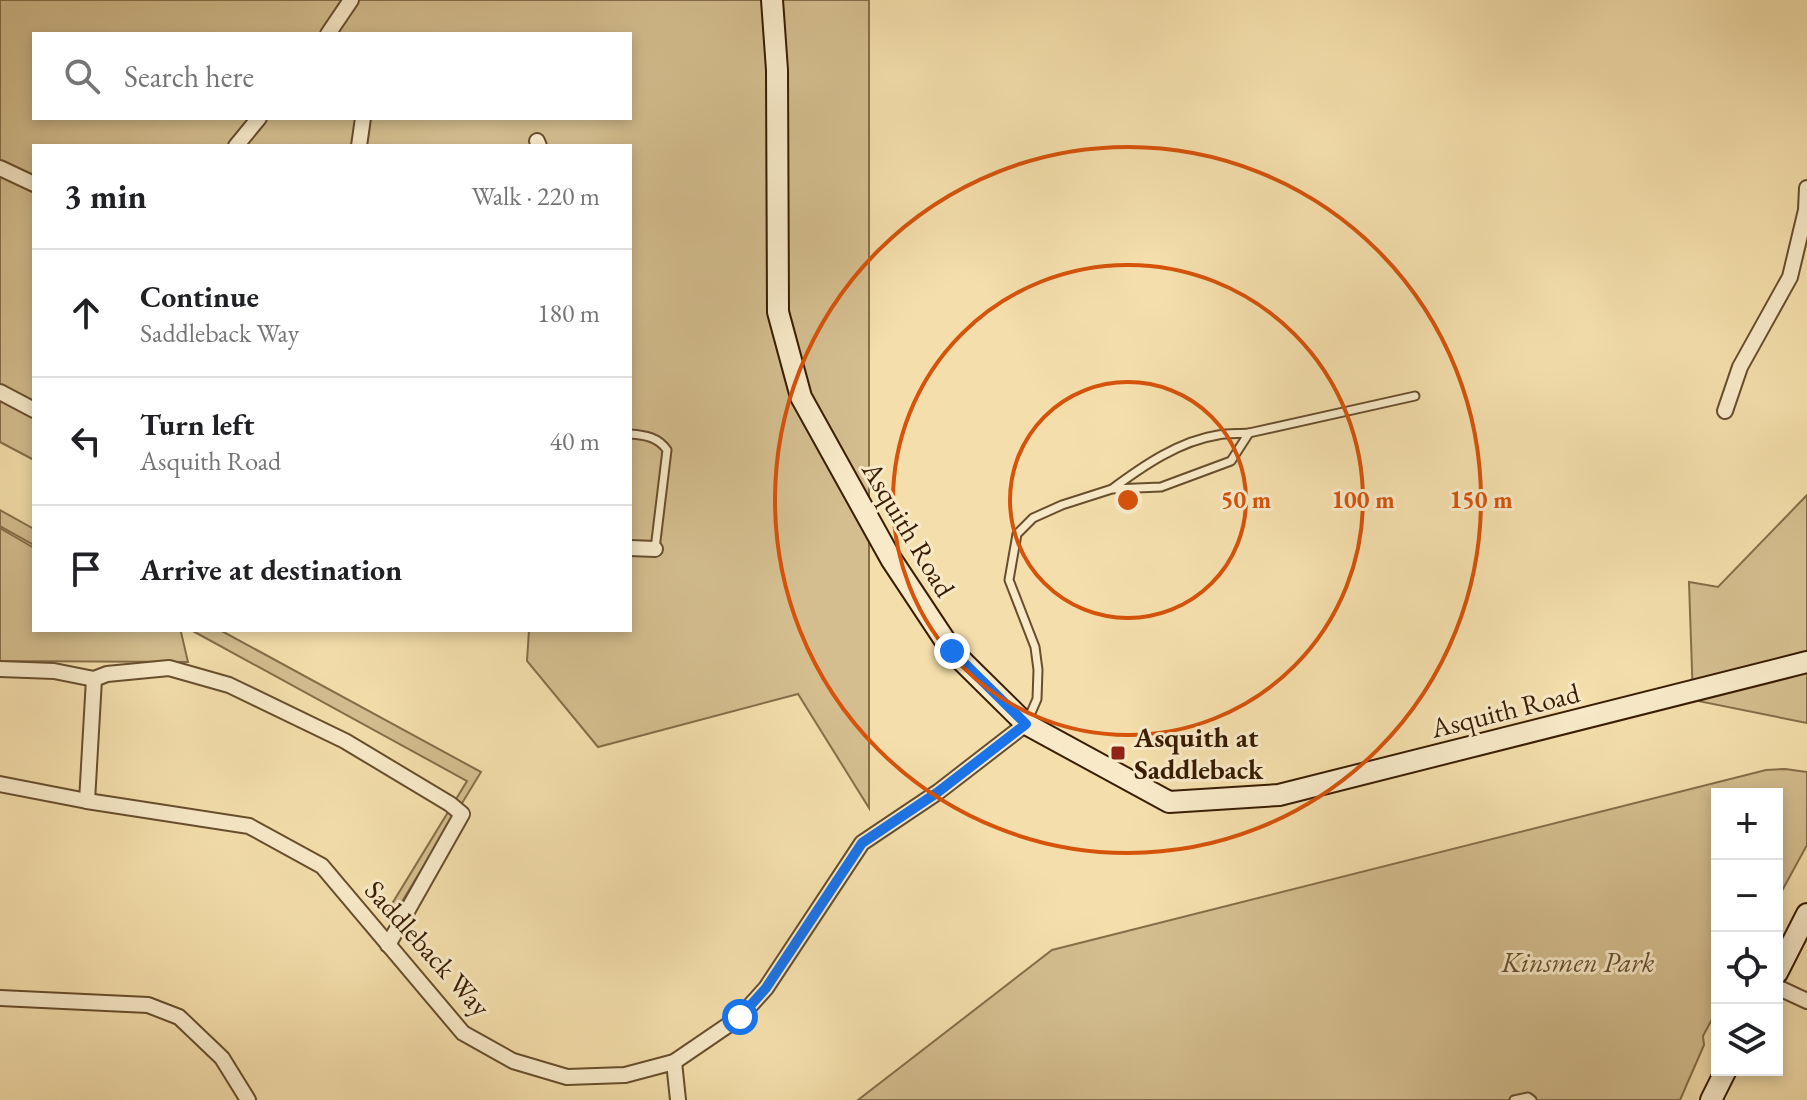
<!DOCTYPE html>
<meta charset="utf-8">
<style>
:root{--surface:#fff;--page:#f6f6f6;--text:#202124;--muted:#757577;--line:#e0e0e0}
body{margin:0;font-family:"EB Garamond",serif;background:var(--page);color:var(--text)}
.controls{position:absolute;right:24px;bottom:24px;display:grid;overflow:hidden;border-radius:0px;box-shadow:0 4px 12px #0003}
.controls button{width:72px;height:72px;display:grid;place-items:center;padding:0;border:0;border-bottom:2px solid var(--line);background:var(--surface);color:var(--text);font:40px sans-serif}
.stop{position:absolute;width:24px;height:24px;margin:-18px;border:6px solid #1a73e8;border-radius:50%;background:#fff}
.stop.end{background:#1a73e8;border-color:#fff;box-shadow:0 2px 8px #0008}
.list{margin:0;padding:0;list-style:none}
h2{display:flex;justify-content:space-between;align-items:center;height:104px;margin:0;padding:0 32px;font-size:34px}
h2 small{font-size:26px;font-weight:400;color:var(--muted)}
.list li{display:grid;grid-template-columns:52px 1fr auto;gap:24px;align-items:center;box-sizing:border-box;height:128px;padding:0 32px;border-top:2px solid var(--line)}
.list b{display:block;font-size:30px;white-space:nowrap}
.list p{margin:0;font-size:26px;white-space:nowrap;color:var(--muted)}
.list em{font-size:26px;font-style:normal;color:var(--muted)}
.icon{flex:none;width:44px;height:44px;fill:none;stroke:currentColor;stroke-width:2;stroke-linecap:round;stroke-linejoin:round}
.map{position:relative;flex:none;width:1807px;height:1100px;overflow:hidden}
.search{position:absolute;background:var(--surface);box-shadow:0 4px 12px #0003;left:32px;top:32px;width:600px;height:88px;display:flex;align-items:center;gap:20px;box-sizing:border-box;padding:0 28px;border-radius:0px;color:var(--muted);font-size:30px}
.panel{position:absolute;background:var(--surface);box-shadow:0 4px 12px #0003;left:32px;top:144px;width:600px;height:488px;border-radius:0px}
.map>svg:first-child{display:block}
.green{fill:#d4be8f;stroke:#866e49;stroke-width:2;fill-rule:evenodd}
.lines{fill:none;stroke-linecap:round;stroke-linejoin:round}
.lane-casing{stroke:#684e2d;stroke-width:11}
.street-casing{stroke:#684e2d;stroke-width:18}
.secondary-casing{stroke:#391d03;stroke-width:24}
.lane{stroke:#f8eac9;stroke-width:7}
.street{stroke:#f8eac9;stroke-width:14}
.secondary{stroke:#f8eac9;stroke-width:20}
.route{stroke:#1a73e8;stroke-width:10}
.ring{fill:none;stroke:#d6530b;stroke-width:4}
.poi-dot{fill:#8f2418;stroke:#f8eac9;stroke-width:3}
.labels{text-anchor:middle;stroke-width:6;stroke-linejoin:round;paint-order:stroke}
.street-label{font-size:28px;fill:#391d03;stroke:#f8eac9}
.poi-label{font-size:28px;font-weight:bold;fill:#391d03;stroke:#f8eac9;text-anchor:start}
.park-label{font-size:28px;font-style:italic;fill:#684d2d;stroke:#f8eac9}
.centre{fill:#d6530b;stroke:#f8eac9;stroke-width:4}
.ring-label{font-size:24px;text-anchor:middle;font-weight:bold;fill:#d6530b;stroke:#f8eac9;stroke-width:6;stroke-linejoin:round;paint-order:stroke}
</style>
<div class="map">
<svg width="1807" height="1100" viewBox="0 0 1807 1100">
<rect width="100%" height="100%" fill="#f4dfac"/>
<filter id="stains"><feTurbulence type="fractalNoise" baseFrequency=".0025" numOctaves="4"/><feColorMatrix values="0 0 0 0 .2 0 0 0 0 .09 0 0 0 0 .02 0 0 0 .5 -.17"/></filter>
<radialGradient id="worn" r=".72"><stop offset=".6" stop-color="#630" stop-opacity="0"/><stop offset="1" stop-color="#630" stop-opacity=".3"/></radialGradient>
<g class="green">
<path d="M0 0H869V808L798 694 598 747 527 661 529 630H630V146H34V460L0 442ZM34 34H630V118H34Z"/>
<polygon points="1807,495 1807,723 1693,700 1689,582 1718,587"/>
<polygon points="0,510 34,529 34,545 0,526"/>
<polygon points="0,528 34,548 34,630 178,630 181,632 188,662 0,661"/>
<polygon points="191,630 220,630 481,772 392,918 387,912 467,781"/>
<polygon points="1785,769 1807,772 1807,845 1777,900 1777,794 1717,794 1717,1010 1703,1036 1704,1045 1680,1100 858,1100 1052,950 1766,770"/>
</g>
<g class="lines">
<g class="lane-casing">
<g id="lane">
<polyline points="1249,433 1415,396"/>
<path d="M630 434C645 435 658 437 667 450L655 549"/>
<path d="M1027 722 1037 699 1038 670 1035 647 1009 580 1017 534 1033 518 1062 505 1112 489 1161 487 1231 461 1249 433C1239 434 1228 433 1218 435 1179 441 1143 466 1112 489"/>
<polyline points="1514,1100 1528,1097 1532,1100"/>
</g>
</g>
<g class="street-casing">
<g id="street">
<polyline points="328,34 351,0"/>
<polyline points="537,141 539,146"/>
<polyline points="236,146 259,118"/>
<polyline points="359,146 363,118"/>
<polyline points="0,168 34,184"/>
<polyline points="0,392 34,410"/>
<polyline points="1725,411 1740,367 1790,277 1806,210 1807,188"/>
<polyline points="630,548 655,549"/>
<polyline points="0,669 54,671 94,679"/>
<polyline points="0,784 87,801 249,826 322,866 463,1033 513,1061 567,1077 625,1075 674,1062 740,1017 766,988 862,843 938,792 1026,724"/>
<polyline points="87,801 94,679 107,674 169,668 229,685 345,741 450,804 462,814 388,945"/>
<polyline points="1777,987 1807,1001"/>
<polyline points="0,998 148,1005 179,1017 222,1058 248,1100"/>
<polyline points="674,1062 678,1100"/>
</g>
</g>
<g class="secondary-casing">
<g id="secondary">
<polyline points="772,0 777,70 778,312 801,397 891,559 952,651 1026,724 1169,802 1279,795 1807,662"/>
<polyline points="1777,973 1807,914"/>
<polyline points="1711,1100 1726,1070"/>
</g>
</g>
<use href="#lane" class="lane"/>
<use href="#street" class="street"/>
<use href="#secondary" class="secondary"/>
</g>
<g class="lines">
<polyline class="route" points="740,1017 766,988 862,843 938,792 1026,724 952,651"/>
</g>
<g class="ring">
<circle cx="1128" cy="500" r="118"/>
<circle cx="1128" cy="500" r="235"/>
<circle cx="1128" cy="500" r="353"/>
</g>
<rect class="poi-dot" x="1110" y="745" width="16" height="16" rx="4"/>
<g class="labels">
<g class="street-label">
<text transform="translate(909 529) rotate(59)" y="10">Asquith Road</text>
<text transform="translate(1505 710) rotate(-14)" y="10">Asquith Road</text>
<text transform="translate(428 948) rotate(48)" y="10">Saddleback Way</text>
</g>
<g class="poi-label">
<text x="1134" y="747">Asquith at<tspan x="1134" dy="32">Saddleback</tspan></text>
</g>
<g class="park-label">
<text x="1578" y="972">Kinsmen Park</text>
</g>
</g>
<circle cx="1128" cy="500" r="12" class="centre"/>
<g class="ring-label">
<text x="1246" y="508">50 m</text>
<text x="1363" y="508">100 m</text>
<text x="1481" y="508">150 m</text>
</g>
<rect width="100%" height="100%" filter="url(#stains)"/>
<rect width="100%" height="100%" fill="url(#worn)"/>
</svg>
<div class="controls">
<button>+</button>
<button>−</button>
<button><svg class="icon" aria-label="locate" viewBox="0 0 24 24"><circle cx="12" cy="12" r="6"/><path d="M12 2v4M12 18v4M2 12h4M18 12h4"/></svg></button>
<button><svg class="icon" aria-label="layers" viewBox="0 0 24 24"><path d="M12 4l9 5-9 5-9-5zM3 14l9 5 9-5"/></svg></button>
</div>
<div class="stop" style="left:740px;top:1017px"></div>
<div class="stop end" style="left:952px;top:651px"></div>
<div class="search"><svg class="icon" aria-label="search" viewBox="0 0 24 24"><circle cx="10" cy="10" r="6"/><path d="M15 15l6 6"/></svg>Search here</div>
<section class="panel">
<h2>3 min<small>Walk · 220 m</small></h2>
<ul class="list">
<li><svg class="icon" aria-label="ahead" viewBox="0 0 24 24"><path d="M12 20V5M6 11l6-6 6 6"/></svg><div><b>Continue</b><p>Saddleback Way</p></div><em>180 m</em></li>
<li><svg class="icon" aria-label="left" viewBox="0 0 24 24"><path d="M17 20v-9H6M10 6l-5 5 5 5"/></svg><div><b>Turn left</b><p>Asquith Road</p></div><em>40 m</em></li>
<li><svg class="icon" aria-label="arrive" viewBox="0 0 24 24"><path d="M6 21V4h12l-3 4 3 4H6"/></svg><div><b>Arrive at destination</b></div></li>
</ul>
</section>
</div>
